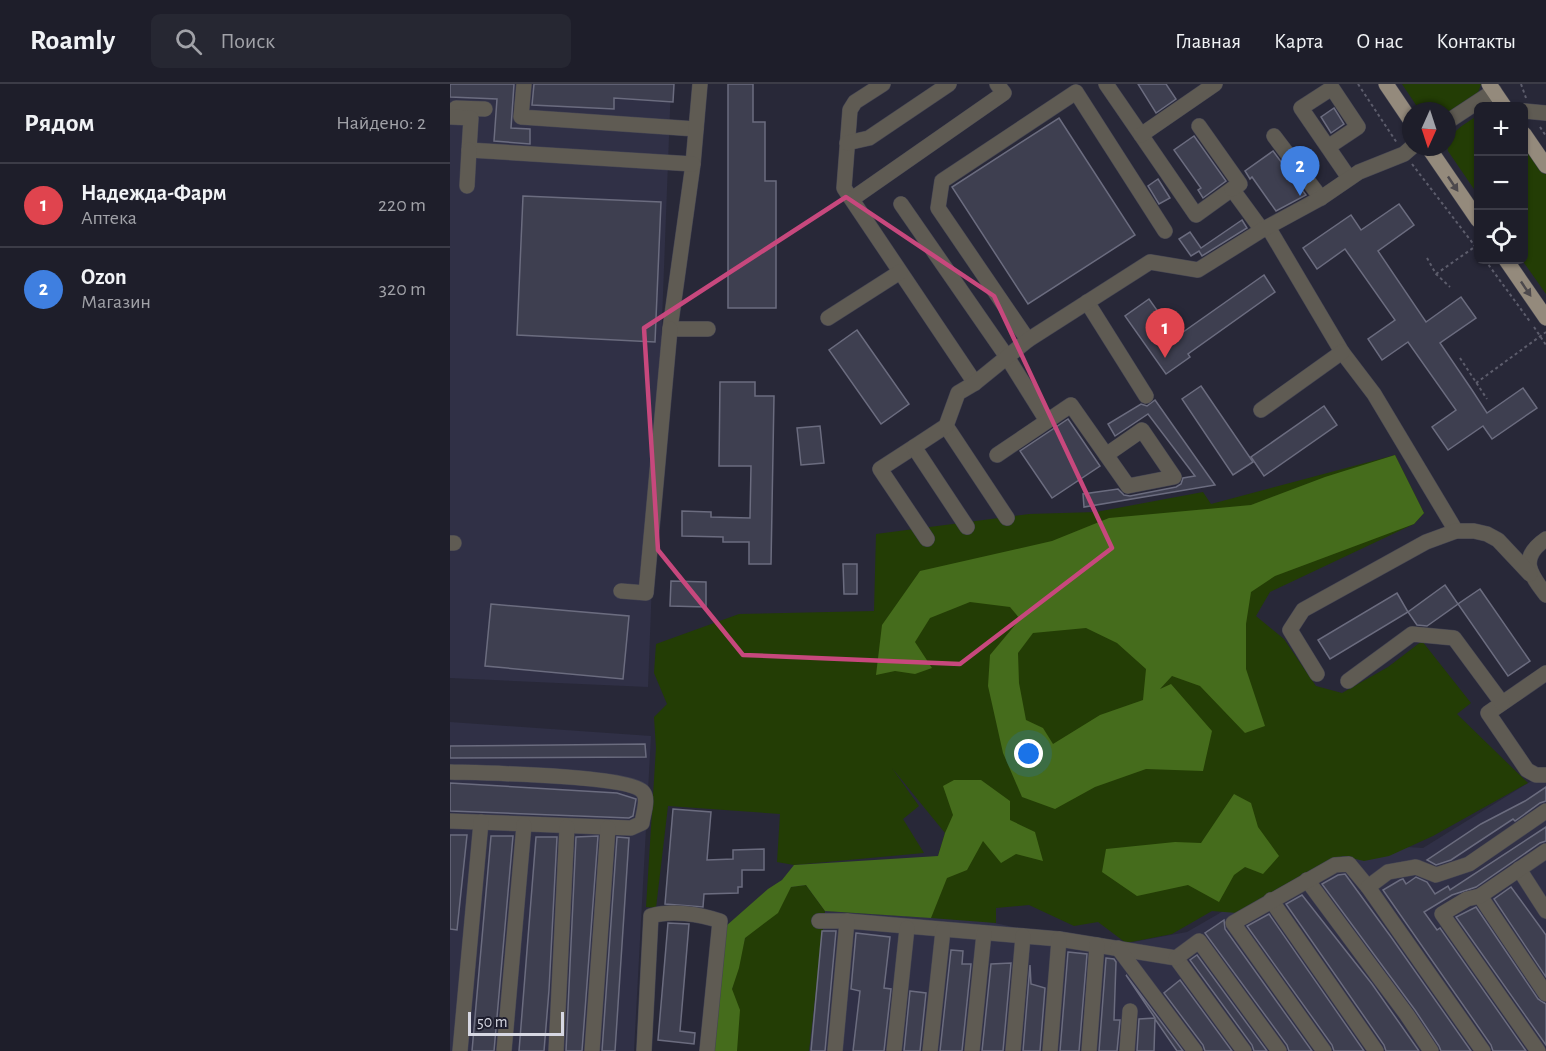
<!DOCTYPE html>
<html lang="ru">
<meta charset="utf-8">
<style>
:root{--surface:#1e1e2a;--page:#262732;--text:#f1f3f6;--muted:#a1a2a8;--line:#3c3c47;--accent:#db2777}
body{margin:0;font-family:"Alegreya Sans",sans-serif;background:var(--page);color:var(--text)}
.controls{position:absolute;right:18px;top:18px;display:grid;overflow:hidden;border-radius:9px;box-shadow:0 2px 4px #0004}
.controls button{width:54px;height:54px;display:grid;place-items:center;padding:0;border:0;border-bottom:2px solid var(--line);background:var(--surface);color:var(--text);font:30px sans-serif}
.compass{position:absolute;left:952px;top:18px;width:54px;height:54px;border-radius:50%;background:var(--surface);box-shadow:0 2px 4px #0004;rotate:183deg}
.scale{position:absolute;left:18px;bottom:15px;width:96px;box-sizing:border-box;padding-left:6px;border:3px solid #d7d8e3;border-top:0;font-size:16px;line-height:21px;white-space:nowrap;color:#d7d8e3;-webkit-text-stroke:4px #1e1e2e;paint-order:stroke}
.you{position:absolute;left:579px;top:670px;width:21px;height:21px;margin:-15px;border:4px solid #fff;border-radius:50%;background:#1a73e8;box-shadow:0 0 0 9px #1a73e833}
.badge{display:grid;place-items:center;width:39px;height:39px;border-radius:50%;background:var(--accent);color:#fff;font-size:20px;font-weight:700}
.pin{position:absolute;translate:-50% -50px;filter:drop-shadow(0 2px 3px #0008)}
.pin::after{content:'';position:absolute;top:32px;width:21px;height:18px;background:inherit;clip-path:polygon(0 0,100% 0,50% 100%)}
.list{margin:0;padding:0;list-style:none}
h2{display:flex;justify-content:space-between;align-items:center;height:78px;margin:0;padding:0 24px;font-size:26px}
h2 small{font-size:20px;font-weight:400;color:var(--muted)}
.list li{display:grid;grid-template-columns:39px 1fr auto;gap:18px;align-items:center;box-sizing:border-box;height:84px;padding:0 24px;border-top:2px solid var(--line)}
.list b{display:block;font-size:22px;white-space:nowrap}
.list p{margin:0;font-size:20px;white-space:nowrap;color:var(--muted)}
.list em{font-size:20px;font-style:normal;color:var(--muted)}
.icon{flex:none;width:33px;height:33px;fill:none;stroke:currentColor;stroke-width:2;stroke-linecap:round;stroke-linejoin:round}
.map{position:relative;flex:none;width:1096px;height:967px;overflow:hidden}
header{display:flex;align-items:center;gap:36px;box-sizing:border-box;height:84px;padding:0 30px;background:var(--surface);border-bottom:2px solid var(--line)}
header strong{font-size:28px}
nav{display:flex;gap:33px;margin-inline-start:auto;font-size:21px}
.search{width:420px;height:54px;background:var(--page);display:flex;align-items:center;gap:15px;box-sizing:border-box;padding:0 21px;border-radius:9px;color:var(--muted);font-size:22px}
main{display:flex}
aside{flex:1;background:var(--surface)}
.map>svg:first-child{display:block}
.built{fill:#303046}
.green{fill:#233d05}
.forest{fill:#456c1c;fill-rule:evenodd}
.building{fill:#3e3f50;stroke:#6b6c7f;stroke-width:1.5}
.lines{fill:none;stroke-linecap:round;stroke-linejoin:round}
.minor-casing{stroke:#444453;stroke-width:16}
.major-casing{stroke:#444453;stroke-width:16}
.path{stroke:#5d5d6c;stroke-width:2;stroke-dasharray:3 3;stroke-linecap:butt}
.minor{stroke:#5f5b53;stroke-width:15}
.major{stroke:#948a7c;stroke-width:15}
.oneway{fill:#4d494d}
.marked{fill:none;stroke:#c7487d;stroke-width:4.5;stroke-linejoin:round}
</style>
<header>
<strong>Roamly</strong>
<div class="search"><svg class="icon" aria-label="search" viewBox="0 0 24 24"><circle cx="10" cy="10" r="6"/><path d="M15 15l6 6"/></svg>Поиск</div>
<nav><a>Главная</a><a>Карта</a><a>О нас</a><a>Контакты</a></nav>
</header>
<main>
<aside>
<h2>Рядом<small>Найдено: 2</small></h2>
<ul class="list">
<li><span class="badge" style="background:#e0444e">1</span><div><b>Надежда-Фарм</b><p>Аптека</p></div><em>220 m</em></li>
<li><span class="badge" style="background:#3f7fe0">2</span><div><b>Ozon</b><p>Магазин</p></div><em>320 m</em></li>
</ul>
</aside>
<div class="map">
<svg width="1096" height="967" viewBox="0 0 1096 967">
<rect width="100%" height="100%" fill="#282838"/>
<g class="built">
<polygon points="0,0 221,0 198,603 0,594"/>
<polygon points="0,638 201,652 184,967 0,967"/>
<polygon points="1096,688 1096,967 359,967 375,827 535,837 656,863 737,848 891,759 973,764"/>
</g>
<g class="green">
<polygon points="952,0 1031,0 1027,12 997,33 997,27 970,27"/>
<path d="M1028 31V111L998 67C995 49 1016 40 1028 31Z"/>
<polygon points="1074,56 1096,90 1096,210 1072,176"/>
<polygon points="945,371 974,429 964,440 820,508 806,532 834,555 866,602 892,609 938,583 972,557 1021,619 1007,630 1078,699 983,752 939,772 914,777 893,772 787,829 762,827 722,850 676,859 648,838 624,842 579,821 546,824 546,839 481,834 488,772 495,749 442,684 469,722 453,735 474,769 344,781 327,778 330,730 218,722 206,824 196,823 206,664 204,633 217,620 204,589 206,560 289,530 424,527 426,450 579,430 646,428 753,408 761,420"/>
<polygon points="356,801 375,827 359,967 286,967 282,905 295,854 341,803"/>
</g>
<g class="forest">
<path d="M945 371 974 429 964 440 825 492 801 508 796 540V585L815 642 795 649 750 602 722 592 710 605 721 600 762 647 753 687 696 685 645 703 605 725 572 713 553 669 538 602 540 571 570 535 560 523 520 518 480 534 465 558 482 584 465 590 445 587 426 591 432 541 470 487 602 457 659 434 801 421 875 393ZM636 544 667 559 696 585 693 616 650 631 603 660 593 644 576 636 569 599 568 569 583 549Z"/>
<polygon points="504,696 531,696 560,717 560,736 585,748 593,777 566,770 551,779 533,757 517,786 497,794 481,834 375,827 356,801 341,803 328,829 295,854 289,884 282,905 290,926 287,967 262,967 276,842 318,805 332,796 344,781 488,772 495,749 503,731 493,702"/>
<polygon points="784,710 801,719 808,743 829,772 813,790 795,783 784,791 769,818 738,801 687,812 652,788 656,765 725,758 751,759"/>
</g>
<g class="building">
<polygon points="0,0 64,0 61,44 80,45 80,60 44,57 47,15 0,13"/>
<polygon points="84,0 224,0 223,18 164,14 164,25 82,21"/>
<polygon points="278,0 303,0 303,38 315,38 315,97 326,97 326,224 278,224"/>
<polygon points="688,0 716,0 726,15 706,29"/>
<polygon points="884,24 894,40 881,49 871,33"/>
<polygon points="609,34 685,151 578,220 502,103"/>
<polygon points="744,52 776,97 753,114 748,106 751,104 724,66"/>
<polygon points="823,67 856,111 826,127 802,93 800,95 795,87"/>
<polygon points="708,95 720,114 709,120 698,102"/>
<polygon points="73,112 211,118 205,258 67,251"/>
<polygon points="949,120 964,141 928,167 976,238 1011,213 1026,234 990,259 1022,306 1037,329 1073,304 1087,324 1042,355 1033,342 998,366 982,343 1006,326 958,258 932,276 918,255 945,236 895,165 867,185 853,164 901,131 911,146"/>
<polygon points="792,136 797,144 752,172 749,167 741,172 729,155 740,148 751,164"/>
<polygon points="814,191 825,208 738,270 740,273 716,290 675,232 699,215 726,253"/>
<polygon points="407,246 459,320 431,340 379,266"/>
<polygon points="270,298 305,298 305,312 324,312 321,480 299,480 299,458 273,458 273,453 232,452 232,427 261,428 261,433 300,434 301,382 269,382"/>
<polygon points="751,302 803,378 783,391 732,315"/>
<polygon points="705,316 765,401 634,423 633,410 668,405 674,411 680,412 726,403 731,400 733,394 745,392 698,330 665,352 658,340 691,320 697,322"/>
<polygon points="874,322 887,341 814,392 801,373"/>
<polygon points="618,335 650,382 602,414 570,367"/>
<polygon points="370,342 374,379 351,381 347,344"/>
<polygon points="393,480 407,480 407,510 394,510"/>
<polygon points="221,497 256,498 256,523 220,522"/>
<polygon points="995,501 1008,520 977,542 967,541 958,528"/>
<polygon points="1030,505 1080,577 1058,592 1008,520"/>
<polygon points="947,509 958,528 880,575 868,556"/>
<polygon points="41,520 179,532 173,595 35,582"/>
<polygon points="195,660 196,673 0,674 0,662"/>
<polygon points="0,699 167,709 186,715 185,721 183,732 179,734 0,727"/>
<polygon points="1096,703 1096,717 1090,719 1065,737 1063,735 1001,776 986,781 977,776 1031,740 1075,717"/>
<polygon points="223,725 261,728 257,776 283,775 283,766 314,765 314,786 292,786 292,803 288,803 288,809 254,810 253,823 215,820"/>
<polygon points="1096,743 1096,757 1090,759 1026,803 1002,811 974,828 987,846 990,844 1076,967 1043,967 1041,961 933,806 950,796 953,795 956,800 966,793 977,798 985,810 998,802 1000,806"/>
<polygon points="0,751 17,751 7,846 0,845"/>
<polygon points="41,752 63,752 44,967 22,967"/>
<polygon points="148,752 132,967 116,967 126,753"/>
<polygon points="86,753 107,753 99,906 94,967 69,967"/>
<polygon points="167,753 179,754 165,967 152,967"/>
<polygon points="895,790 941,853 1021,967 991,967 989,962 965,926 872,800 888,791"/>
<polygon points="1061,803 1096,851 1096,893 1044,815"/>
<polygon points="852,811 922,900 969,967 936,967 934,961 836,820"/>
<polygon points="1026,823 1088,915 1096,920 1096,961 1006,833"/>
<polygon points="819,830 914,967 884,967 882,961 797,842"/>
<polygon points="774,836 775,845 862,967 839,967 837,961 755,849"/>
<polygon points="218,839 239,840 230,947 245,949 244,960 208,956"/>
<polygon points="372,847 386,847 375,967 361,967"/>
<polygon points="406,849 440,853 434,904 441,905 434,967 403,967 410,907 401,905"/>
<polygon points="501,866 513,867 512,880 521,880 512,967 490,967"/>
<polygon points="618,868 637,870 629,967 610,967"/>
<polygon points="747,871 817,967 804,967 802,961 740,876"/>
<polygon points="656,874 664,875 666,878 664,936 670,936 667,967 649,967"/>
<polygon points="561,879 553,967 532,967 541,880"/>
<polygon points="580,881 581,900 595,904 590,967 573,967"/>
<polygon points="676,891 733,967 727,967 705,935 704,967 687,967 689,935 705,934"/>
<polygon points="730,896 782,967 755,967 753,961 714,909"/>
<polygon points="460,907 476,909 470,967 454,967"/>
</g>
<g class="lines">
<g class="minor-casing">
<g id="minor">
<polyline points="74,0 71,33 246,45"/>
<polyline points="250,0 243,80 220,245 258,245"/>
<polyline points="433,0 405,18 400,26 394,104 525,299"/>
<polyline points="656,0 746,131 782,105 812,146"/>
<polyline points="6,24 35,25"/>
<polyline points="1074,27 1096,29"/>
<polyline points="0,33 21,34 19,66 243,80"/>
<polyline points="997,38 1044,7"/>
<polyline points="749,42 790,100 782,105"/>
<polyline points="691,51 765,0"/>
<polyline points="824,52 871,114"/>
<polyline points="397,59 419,54 499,0"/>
<polyline points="878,63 908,43 882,4 851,24 899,94"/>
<polyline points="17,102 19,66"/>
<polyline points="402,115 554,9 547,0"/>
<polyline points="451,120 557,273 597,337"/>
<polyline points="818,143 892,268 924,310 1006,447"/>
<polyline points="637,218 696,312"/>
<polyline points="378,234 450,188"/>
<polyline points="578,256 488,124 492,97 626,8 715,147"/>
<polyline points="811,326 892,268"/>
<polyline points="496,342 557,434"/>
<polyline points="464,363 430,385 477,455"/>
<polyline points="547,371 621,321 678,402 724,393 692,346 656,371"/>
<polyline points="517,443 464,363 496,342 508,309 525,299 578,256 700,178 748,186 812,146 871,114 909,88 954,70 962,63"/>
<path d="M1096 455C1068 474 1080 490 1096 511"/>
<polyline points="0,459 4,459"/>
<polyline points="171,507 196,509 220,245"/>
<polyline points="1096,589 1038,629 1077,686 1086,691 1096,691"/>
<polyline points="867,590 840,546 853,526 976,458 1006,447 1024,447 1037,450 1048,456 1080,490"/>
<polyline points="898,597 962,550 1004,554 1052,619"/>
<path d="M0 688C29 689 179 691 193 708 199 715 193 730 192 739L181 744 0 737"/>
<polyline points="1069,785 1096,827"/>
<polyline points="857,796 957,931 981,967"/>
<polyline points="1030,812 1096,910"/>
<polyline points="821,816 926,967"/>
<polyline points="369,837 397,837 609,855 726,874 794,967"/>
<polyline points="668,864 745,967"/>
<polyline points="726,874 749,857 829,967"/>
<polyline points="10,967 31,738"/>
<polyline points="54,967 74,741"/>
<polyline points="106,967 117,743"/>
<polyline points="142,967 158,744"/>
<path d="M194 967 201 832C222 826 249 830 270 837L257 967"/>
<polyline points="385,967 397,837"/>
<polyline points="444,967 457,844"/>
<polyline points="480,967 493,846"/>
<polyline points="522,967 534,849"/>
<polyline points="563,967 573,852"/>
<polyline points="600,967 609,855"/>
<polyline points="639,967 647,861"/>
<polyline points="677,967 680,927"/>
<polyline points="874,967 783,839 885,781 899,780 918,803"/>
<polyline points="1033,967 918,803 938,788 966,783 986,791 1019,780 1096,727"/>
<polyline points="1088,967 992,830 1017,815 1030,812 1096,767"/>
</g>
</g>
<g class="major-casing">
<g id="major">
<polyline points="936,0 961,37"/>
<polyline points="1039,0 1054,22"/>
<polyline points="1074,50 1096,82"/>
<polyline points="978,63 1028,136"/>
<polyline points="1056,176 1096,234"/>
</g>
</g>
<g class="path">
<polyline points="908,0 947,59"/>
<polyline points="1071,0 1076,14"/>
<polyline points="1090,43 1096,52"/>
<polyline points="962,80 1028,166"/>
<polyline points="977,174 986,190 1000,203"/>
<polyline points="1035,176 1081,239"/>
<polyline points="986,190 1026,162"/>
<polyline points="1084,243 1096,261"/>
<polyline points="1010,274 1037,315"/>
<polyline points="1026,299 1096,248"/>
</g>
<use href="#minor" class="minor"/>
<use href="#major" class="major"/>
</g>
<defs><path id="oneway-solid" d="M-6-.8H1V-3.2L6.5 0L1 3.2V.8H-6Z" transform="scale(1.5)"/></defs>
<g class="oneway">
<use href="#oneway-solid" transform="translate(1003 100) rotate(56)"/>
<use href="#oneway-solid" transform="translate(1076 205) rotate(56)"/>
</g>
<path class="marked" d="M396 113 544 212 662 464 510 580 293 571 208 466 194 244Z"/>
</svg>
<div class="controls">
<button>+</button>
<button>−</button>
<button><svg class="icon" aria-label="locate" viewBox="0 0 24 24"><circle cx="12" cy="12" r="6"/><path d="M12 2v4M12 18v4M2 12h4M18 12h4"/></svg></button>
</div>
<svg class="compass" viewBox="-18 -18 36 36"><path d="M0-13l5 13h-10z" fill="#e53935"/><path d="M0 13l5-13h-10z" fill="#a1a2a8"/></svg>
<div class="scale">50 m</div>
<div class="you"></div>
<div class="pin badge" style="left:715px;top:274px;background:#e0444e">1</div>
<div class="pin badge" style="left:850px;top:112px;background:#3f7fe0">2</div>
</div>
</main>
